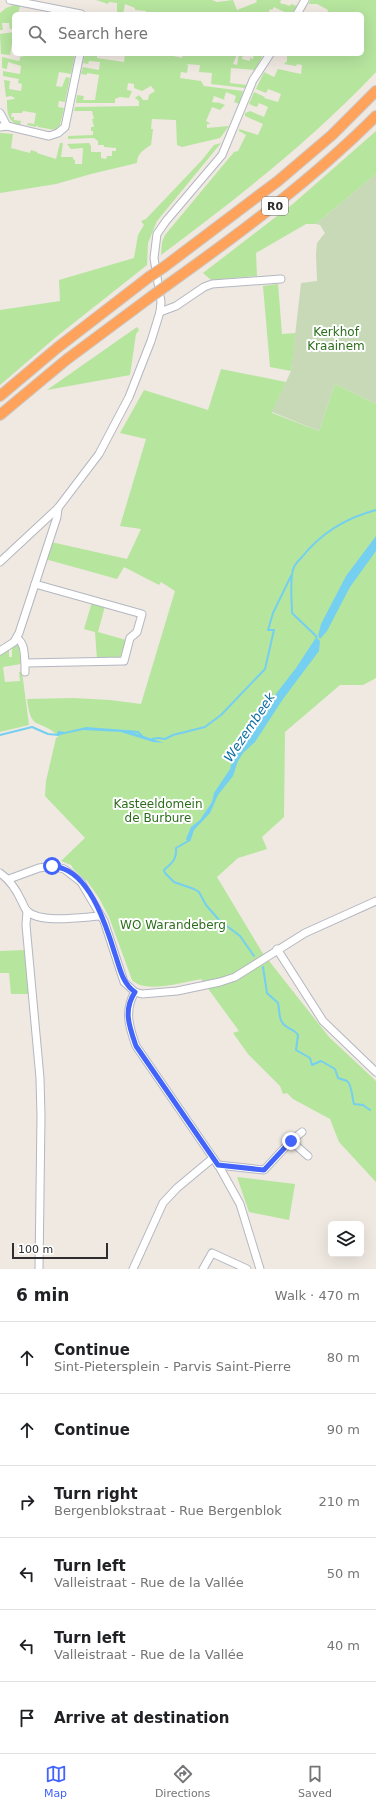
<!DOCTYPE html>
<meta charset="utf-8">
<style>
:root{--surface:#fff;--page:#f6f6f6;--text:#202124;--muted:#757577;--line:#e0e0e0;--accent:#4264fb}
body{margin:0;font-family:"DejaVu Sans",sans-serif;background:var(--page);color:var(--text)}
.controls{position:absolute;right:12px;bottom:12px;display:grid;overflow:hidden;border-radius:6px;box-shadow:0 4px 16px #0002}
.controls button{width:36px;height:36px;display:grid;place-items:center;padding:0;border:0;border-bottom:1px solid var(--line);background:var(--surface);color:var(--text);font:20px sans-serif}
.scale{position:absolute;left:12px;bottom:10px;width:96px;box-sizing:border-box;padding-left:4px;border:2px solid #2e2e2e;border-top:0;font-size:11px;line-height:14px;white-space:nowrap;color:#2e2e2e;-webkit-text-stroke:3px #fff;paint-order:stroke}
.stop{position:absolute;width:12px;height:12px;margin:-9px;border:3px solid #4264fb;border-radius:50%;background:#fff}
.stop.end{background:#4264fb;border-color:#fff;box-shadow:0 1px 4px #0008}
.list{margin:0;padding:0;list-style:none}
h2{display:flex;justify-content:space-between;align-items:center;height:52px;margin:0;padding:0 16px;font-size:17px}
h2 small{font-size:13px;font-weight:400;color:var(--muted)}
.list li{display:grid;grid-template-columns:26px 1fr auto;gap:12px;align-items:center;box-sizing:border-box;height:72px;padding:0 16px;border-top:1px solid var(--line)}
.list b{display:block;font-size:15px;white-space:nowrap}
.list p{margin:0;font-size:13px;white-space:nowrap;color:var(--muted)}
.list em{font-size:13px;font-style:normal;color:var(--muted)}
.icon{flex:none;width:22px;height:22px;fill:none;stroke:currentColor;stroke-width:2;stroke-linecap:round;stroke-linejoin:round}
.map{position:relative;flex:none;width:376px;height:1269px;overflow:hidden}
.search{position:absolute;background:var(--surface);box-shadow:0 4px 16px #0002;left:12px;right:12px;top:12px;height:44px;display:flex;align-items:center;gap:10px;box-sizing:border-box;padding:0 14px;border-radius:6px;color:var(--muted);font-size:15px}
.sheet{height:484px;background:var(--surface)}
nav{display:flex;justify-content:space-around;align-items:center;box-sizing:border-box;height:56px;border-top:1px solid var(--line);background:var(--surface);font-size:11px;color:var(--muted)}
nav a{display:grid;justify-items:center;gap:2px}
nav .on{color:var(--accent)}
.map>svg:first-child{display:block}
.green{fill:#b6e59e}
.cemetery{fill:#c8d9b8}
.water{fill:#75cff0}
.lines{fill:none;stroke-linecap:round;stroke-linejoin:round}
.stream{stroke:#75cff0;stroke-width:2}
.minor-casing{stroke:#b4b7c1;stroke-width:9}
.highway-casing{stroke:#c9c9c9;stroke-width:12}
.minor{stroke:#fff;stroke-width:7}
.highway{stroke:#ffa35c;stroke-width:10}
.highway-bridge-casing{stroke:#c9c9c9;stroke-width:12;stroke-linecap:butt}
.highway-bridge{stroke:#ffa35c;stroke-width:10}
.route{stroke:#4264fb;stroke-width:5}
.labels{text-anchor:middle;stroke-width:4;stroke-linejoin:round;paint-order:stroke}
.shield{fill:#fff;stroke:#6d6d6d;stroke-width:1}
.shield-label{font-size:11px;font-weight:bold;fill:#2e2e2e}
.park-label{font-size:12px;fill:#2c6e1b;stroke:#fff}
.water-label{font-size:13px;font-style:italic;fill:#0d6fa3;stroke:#fff}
</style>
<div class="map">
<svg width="376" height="1269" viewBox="0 0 376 1269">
<rect width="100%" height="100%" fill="#efe9e1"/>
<g class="green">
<polygon points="96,0 212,0 217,2 233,0 237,10 257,2 256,0 281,0 280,3 290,6 291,4 297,6 292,14 288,14 274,7 272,10 270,9 268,14 167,14 167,12 157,12 157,14 150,12 149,14 146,14 146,11 135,10 135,8 125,4 123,14 117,14 117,3 109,2 108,4"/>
<path d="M310 0H376V72C311 141 237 198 161 255L162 242 165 235 234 152 238 151 246 135 239 131V129L258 135 263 124 245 116V113L250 111 264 117 268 107 259 103 257 107 249 104 254 92 265 97 264 98 278 102 281 94 268 89 266 93 256 89 264 72 274 77 278 69 301 74 302 65 297 64 296 66 284 64 287 61V56L276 54H362V14H327L328 10 317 4H309Z"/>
<polygon points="14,5 20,6 18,14 14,14 14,30 14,29 10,29 9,23 2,23 3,30 0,30 0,13 6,8"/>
<polygon points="14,32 10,55 1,54 0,34"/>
<path d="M24 54H75L71 74 59 72 56 86 62 87 66 77 70 78 65 102 59 101 58 107 64 108 60 125 55 130 38 127 37 125 36 127 27 125 28 123 34 124 36 113 23 111 22 113H12L11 117H14V120L21 121 20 125C7 122 7 111 7 100L14 99 15 98 11 96 6 97 4 80 10 81 9 89 21 91 22 84 18 83 19 79 3 76V71L20 74 21 66 8 62 7 69 2 68V57L19 61 21 56 23 57Z"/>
<path d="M85 54H97V58L124 62 125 54H173V56L182 58 183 54H237L233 64 237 65 239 54H243L242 59 250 61V58L253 59 254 54H261L262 57 255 70 231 68 230 83 247 85 245 88 211 84 212 73 199 72 200 65 186 64 188 65 187 73 181 72 180 78 201 81 204 86 243 91 239 104 234 102 236 96 226 92 224 98 225 100 214 96 212 102 217 103V102L225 105 220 110 212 107 206 121 211 124H207V128L229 126 220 138 182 147 177 145 176 120 152 119 151 129H153L151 145C143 150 137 154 137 163L91 174 56 184 0 193V133L13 134 11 148 30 153 31 150 37 152V153L56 159 60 143H63L61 157H73V159L75 160V164H82L83 148 71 149 67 144 89 143 91 146V152H101V158L106 159 107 156H112V151H116V148L104 147V145H98V141L94 138 68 139V136L93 135V131H91V127H94L92 119H94L92 111H74L75 107 139 106V101L135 98 139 95 143 100H148L149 95 155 91 151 86 142 91 134 88V84L128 83 127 90 132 91 129 98 120 97 115 99V103H76L77 95 84 96 83 100H95L99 75 87 73V75L81 74 83 67 99 70 100 62 89 61 88 64 83 63Z"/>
<polygon points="376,131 376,174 316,224 306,224 256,253 257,276 211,280 203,273 294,203"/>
<polygon points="221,143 157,221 148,243 147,265 56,337 0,385 0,310 60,301 59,280 134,258 138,235 144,225 141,221 146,219 202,160 214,145"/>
<polygon points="278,284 282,334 296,333 291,371 270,367 263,286"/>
<polygon points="137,327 139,330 136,334 130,375 47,390"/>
<path d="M221 369 286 382 272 413 319 431 335 384 376 404V678L363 685H340L285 732 284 817 262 837 267 849 238 858 217 877 262 952 329 1037 376 1081V1182L339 1142 330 1119 293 1099 287 1093 283 1094 280 1086 248 1054 233 1033 239 1031 201 979C184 982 145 994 132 980L109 917 99 898 87 881 74 870 71 865 61 861 85 838 45 796 46 781 56 738 63 733 56 734C38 718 31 732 27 699L73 698 110 700 141 704 175 591 161 582 159 585 124 567 117 579 45 559 51 542 127 559 141 529 120 526 146 439 120 433 144 390 208 410Z"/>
<polygon points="92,602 105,606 98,632 126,640 121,655 119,658 97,659 95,632 84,629"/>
<polygon points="16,644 19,647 21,664 3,667 5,682 20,681 19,672 22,672 29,725 0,732 0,654 9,649 9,657 12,657 12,647"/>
<polygon points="25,950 30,994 11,994 9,973 0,973 0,951"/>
<polygon points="237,1177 295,1184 289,1220 249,1212"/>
</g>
<polygon class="cemetery" points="376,174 376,404 335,384 319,431 272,412 291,371 301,283 317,281 316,254 317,243 325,233 320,225 316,224"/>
<g class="water">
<polygon points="376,536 376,551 350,587 327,631 320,639 318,636 321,624 346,576"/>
<polygon points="315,639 318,639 320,641 319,651 283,699 255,742 243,753 238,761 233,776 218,795 210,813 194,830 191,839 188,842 186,839 191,827 200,820 212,802 214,793 230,769 234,754 241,748 272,699 296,668"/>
<polygon points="86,727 126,730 164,743 153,742 121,732 83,730 60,735 57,734 58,731 65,732"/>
</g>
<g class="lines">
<g class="stream">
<path d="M317 640 316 636 292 613C292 601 289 577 294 567 296 563 299 560 302 557 321 533 346 518 376 510"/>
<polyline points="128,731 138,732 142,736"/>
<polyline points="0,735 32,727 48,734 59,735"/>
<polyline points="152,739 158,738 165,739 173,735 205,727 221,715 265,669 274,630 268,630 273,613 291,576"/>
<path d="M190 840 176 848C177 859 172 863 164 870L165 873 174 882 194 889 199 892 206 905 219 920 240 936 254 956"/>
<path d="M263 967 267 993 278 1003C280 1012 278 1022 287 1027 291 1030 295 1030 298 1035L296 1050 310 1058 312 1065 321 1061 335 1069 338 1078C341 1079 345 1080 347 1081 352 1084 352 1098 354 1104L363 1105 370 1110"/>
</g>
<g class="minor-casing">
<g id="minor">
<polyline points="10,0 81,14"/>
<polyline points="297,14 305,0"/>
<polyline points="0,113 7,126"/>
<polyline points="0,127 7,126 49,136 58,133 65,127 80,54"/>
<polyline points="160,312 176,306 204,287 212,284 281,279"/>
<polyline points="0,562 58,508 99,454 129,397 151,341 160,312 161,302 154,258 157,234 166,221 222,155 253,80 270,54"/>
<path d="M17 638C25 644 24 653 25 663L124 661 130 638 137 632 142 614 35 584"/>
<polyline points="0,651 14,642 19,633 57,517 58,508"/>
<polyline points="25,663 25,672"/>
<path d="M0 873C10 880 16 889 21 900 23 903 24 908 27 911 40 924 83 917 101 916"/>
<polyline points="9,879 39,868 52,866 64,869 81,882 104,921 124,982 135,992 142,994 177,991 220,982 235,977 305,933 376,901"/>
<polyline points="27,911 26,925 40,1078 41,1116 39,1269"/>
<polyline points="277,949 323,1021 376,1072"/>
<path d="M135 992C124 1010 129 1027 136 1046L220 1168 240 1204 260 1269"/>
<polyline points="291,1141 308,1156"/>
<polyline points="218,1165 264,1170 291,1141 302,1132"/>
<polyline points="133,1269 163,1203 177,1188 213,1158"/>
<polyline points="203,1269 212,1253 247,1269"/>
</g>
</g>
<g class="highway-casing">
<g id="highway">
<polyline points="164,267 278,181 332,135 376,91"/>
<path d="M166 286C240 233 312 180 376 116"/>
<polyline points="0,396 57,348 149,277"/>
<polyline points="0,415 66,360 152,296"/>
</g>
</g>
<use href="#minor" class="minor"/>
<use href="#highway" class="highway"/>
<g class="highway-bridge-casing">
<g id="highway-bridge">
<polyline points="149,277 164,267"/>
<polyline points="152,296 166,286"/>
</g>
</g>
<use href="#highway-bridge" class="highway-bridge"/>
</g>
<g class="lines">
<path class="route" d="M52 866C56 867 60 867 64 869 92 880 107 928 115 954 120 968 122 983 135 992 123 1010 129 1026 136 1046L218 1165 264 1170 291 1141"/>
</g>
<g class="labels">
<rect class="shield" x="262" y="197" width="26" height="18" rx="3"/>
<g class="shield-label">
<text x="275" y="210">R0</text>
</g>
<g class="park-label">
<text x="336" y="336">Kerkhof<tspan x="336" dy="14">Kraainem</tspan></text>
<text x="158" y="808">Kasteeldomein<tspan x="158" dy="14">de Burbure</tspan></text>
<text x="173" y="929">WO Warandeberg</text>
</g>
<g class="water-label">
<text transform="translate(249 727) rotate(-56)" y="5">Wezembeek</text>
</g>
</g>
</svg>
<div class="controls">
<button><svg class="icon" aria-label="layers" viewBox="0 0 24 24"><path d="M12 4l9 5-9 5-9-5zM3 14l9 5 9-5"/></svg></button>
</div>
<div class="scale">100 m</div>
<div class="stop" style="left:52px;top:866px"></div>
<div class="stop end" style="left:291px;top:1141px"></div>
<div class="search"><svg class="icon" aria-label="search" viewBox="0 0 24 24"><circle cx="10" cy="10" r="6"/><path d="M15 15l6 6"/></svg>Search here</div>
</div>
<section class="sheet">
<h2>6 min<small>Walk · 470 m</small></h2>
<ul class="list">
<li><svg class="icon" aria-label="ahead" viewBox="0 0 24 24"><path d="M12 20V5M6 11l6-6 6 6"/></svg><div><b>Continue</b><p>Sint-Pietersplein - Parvis Saint-Pierre</p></div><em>80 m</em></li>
<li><svg class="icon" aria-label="ahead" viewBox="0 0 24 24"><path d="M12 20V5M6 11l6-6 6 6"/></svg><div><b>Continue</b></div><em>90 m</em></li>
<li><svg class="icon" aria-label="right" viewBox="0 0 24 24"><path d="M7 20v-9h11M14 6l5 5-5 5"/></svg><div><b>Turn right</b><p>Bergenblokstraat - Rue Bergenblok</p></div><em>210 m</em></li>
<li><svg class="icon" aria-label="left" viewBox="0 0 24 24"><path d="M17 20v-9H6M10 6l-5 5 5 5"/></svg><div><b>Turn left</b><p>Valleistraat - Rue de la Vallée</p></div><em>50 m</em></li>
<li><svg class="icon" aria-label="left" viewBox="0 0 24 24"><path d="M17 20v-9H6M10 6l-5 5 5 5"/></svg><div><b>Turn left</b><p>Valleistraat - Rue de la Vallée</p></div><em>40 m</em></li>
<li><svg class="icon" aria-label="arrive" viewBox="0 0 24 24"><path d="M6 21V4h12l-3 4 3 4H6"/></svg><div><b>Arrive at destination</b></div></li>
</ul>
</section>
<nav>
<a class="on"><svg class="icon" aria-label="map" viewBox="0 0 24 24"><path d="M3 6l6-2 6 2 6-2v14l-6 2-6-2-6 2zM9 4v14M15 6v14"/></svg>Map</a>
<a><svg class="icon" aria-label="directions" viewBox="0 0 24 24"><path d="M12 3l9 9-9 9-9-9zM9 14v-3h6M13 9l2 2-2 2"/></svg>Directions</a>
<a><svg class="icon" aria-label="saved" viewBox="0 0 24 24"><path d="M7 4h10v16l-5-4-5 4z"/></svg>Saved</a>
</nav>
